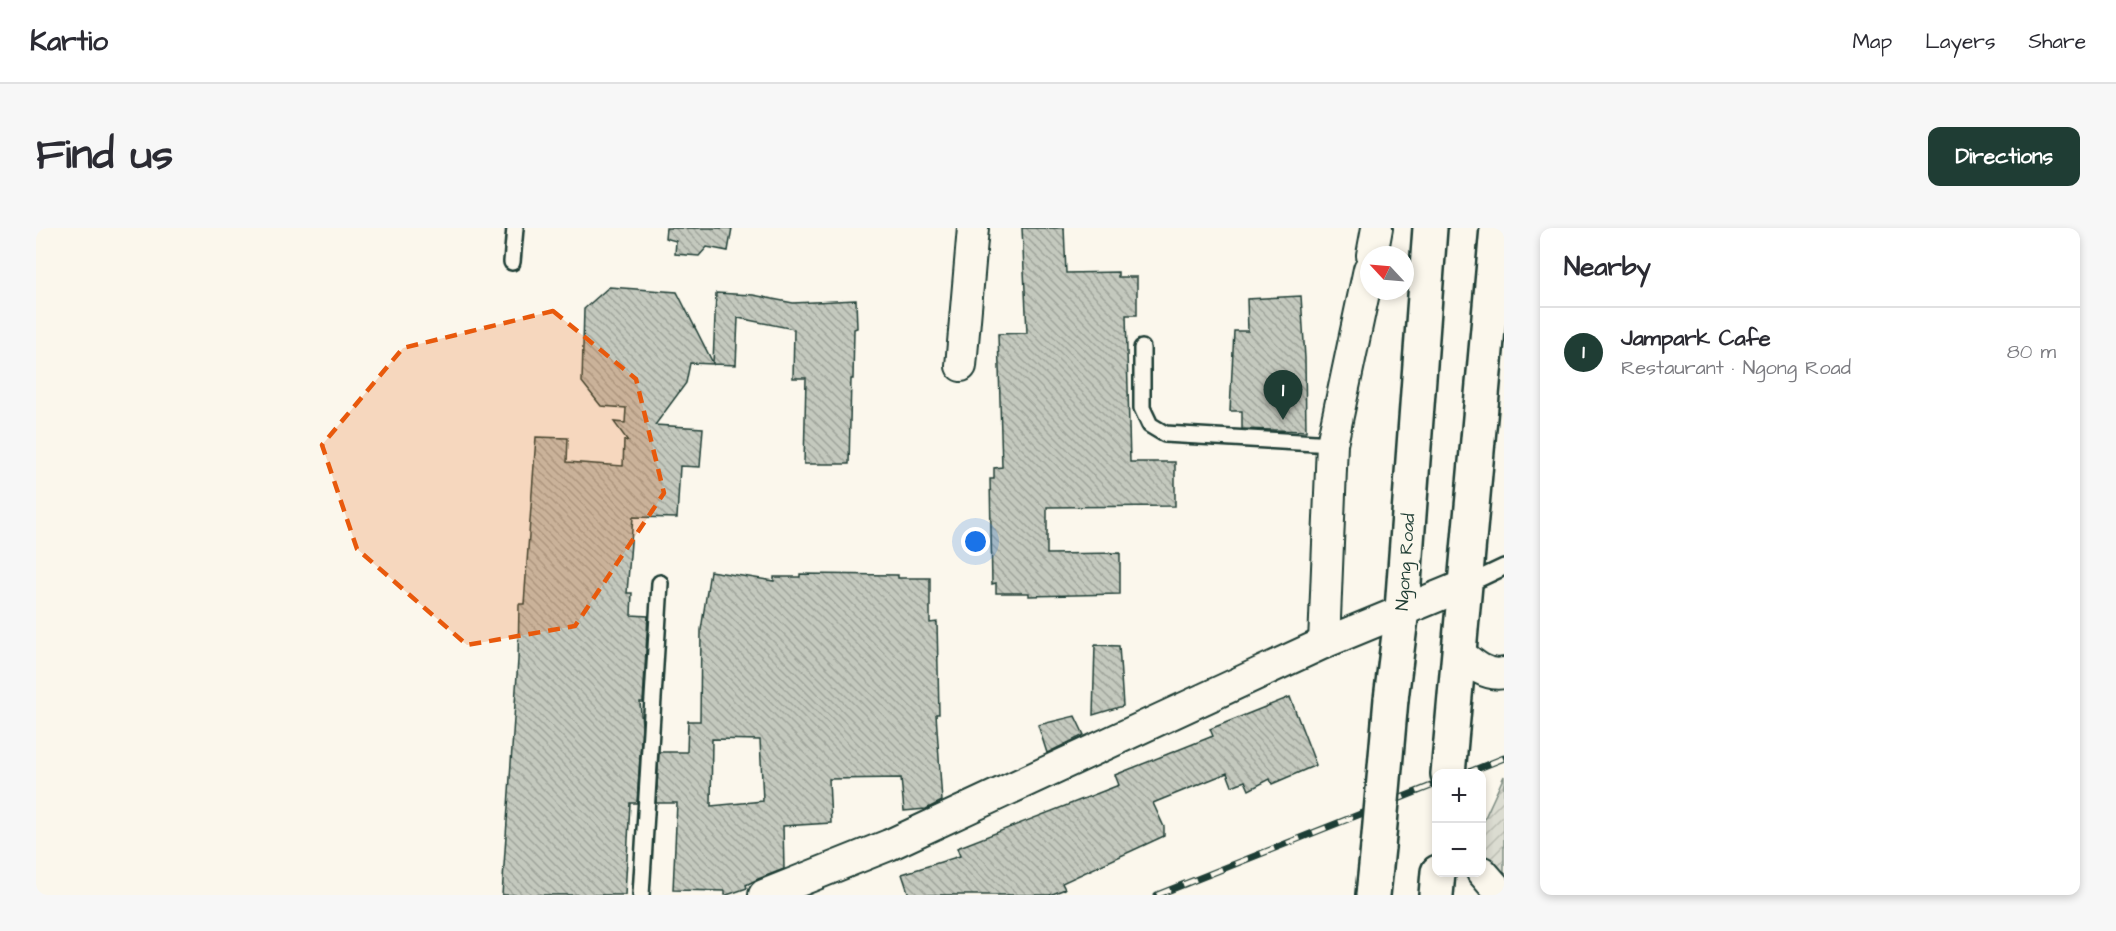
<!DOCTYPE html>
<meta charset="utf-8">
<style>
:root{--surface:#fff;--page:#f7f7f7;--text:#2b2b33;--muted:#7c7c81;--line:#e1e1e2;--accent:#1f3d34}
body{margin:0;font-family:"Architects Daughter",sans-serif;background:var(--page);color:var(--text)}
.controls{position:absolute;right:18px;bottom:18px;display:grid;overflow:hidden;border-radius:12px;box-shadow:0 3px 9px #0003}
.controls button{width:54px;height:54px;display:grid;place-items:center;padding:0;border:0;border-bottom:2px solid var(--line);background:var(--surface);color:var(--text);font:30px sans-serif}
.compass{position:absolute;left:1324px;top:18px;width:54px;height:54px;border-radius:50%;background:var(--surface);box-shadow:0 3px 9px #0003;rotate:296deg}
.you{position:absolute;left:940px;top:314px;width:21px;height:21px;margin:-15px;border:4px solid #fff;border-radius:50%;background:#1a73e8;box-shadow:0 0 0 9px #1a73e833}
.badge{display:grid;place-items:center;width:39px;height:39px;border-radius:50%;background:var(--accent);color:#fff;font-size:20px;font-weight:700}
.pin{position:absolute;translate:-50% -50px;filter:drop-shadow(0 2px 3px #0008)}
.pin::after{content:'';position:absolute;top:32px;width:21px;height:18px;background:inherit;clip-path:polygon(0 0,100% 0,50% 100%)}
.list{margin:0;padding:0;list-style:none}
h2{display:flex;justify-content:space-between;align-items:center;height:78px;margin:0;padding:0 24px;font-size:26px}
h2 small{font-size:20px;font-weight:400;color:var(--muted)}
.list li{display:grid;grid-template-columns:39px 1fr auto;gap:18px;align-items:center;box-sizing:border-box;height:90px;padding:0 24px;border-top:2px solid var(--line)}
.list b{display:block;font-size:22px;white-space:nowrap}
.list p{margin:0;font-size:20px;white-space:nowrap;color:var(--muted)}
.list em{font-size:20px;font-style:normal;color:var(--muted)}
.map{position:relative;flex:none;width:1468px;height:667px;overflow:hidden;border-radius:12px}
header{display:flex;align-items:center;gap:36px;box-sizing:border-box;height:84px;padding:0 30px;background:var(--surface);border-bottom:2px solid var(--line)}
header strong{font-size:28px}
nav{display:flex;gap:33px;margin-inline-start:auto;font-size:21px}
.intro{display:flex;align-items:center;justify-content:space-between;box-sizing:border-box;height:144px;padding:0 36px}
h1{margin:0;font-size:42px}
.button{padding:15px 27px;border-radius:12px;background:var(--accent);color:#fff;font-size:21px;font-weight:700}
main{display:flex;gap:36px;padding:0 36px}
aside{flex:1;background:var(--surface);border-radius:12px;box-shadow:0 3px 9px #0003}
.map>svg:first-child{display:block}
.garden{fill:url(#garden-furrows);stroke:#7d8c82;stroke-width:1.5}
.building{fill:url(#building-back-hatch);stroke:#1f3d34;stroke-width:1.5;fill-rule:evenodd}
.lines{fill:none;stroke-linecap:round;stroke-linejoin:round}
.service-casing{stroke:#1f3d34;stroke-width:20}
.minor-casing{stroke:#1f3d34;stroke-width:34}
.secondary-casing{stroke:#1f3d34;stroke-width:38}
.service{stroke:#fbf7ec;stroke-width:15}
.minor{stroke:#fbf7ec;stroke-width:30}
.secondary{stroke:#fbf7ec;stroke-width:33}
.rail-casing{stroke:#1f3d34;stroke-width:7}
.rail{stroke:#fbf7ec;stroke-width:4.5;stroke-dasharray:14;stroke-linecap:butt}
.secondary-bridge-casing{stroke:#1f3d34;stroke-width:38;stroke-linecap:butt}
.secondary-bridge{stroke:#fbf7ec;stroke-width:33}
.marked{fill:#e8590c;fill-opacity:0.2;stroke:#e8590c;stroke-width:4.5;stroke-dasharray:12 8;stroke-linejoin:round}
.labels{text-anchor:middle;stroke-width:4.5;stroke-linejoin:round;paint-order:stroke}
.street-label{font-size:18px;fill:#1f3d34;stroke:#fbf7ec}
</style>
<header>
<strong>Kartio</strong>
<nav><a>Map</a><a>Layers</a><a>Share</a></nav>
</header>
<div class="intro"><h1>Find us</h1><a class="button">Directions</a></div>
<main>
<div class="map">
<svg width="1468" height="667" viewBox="0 0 1468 667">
<defs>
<pattern id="garden-furrows" width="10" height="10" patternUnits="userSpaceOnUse" patternTransform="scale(1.5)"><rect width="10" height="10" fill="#dbdcd1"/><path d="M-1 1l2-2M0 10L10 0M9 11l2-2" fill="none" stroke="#bcbeb4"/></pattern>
<pattern id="building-back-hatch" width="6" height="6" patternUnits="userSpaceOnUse" patternTransform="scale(1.5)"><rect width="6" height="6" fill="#c4c9be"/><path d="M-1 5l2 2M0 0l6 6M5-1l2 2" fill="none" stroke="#9fa49b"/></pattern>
</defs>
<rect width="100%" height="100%" fill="#fbf7ec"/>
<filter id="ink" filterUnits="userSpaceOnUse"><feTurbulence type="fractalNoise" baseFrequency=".0167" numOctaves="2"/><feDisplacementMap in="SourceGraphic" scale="12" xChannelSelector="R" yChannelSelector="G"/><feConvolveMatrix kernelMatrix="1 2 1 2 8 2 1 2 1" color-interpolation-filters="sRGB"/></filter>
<g filter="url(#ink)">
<polygon class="garden" points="1468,548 1468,643 1446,640 1446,596"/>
<g class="building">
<polygon points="630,0 696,0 692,23 671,19 663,28 639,26 640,13 629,10"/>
<polygon points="986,0 1028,0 1030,45 1082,44 1082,49 1101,49 1101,87 1090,87 1094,234 1139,234 1139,278 1011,279 1011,326 1084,325 1084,366 993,368 993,365 960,365 960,355 956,356 954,251 958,251 958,240 966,239 962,106 991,105"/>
<polygon points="573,59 641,64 677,135 680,65 717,67 757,75 820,72 821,100 818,101 817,151 815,151 813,236 768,236 770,150 757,150 758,101 702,90 700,137 654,135 650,155 619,197 667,200 664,239 644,238 641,290 597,289 591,365 596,365 595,387 612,388 607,474 604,474 606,497 601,575 594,575 589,667 466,667 482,432 483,376 488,376 500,209 532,210 531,234 587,238 588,212 592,213 578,194 589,195 590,180 565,178 546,154 548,81"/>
<polygon points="1265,68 1269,130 1270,203 1206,201 1206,183 1194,183 1198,103 1212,103 1211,71"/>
<path d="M674 343 738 353V349H764V346L862 347V350H894V395L901 394 903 486H900L906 573 890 581 868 583 865 550 793 551 795 595 747 598 748 641 722 651 710 657 711 660 691 667H689V663L637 662 641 575H620L623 524H651L652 493H664L665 402ZM676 511 724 512 727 573 675 578Z"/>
<polygon points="1059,417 1083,418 1087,478 1057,487"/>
<polygon points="1254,469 1280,537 1236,556 1234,551 1213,562 1209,553 1196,558 1191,545 1117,575 1128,599 1128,608 1026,655 1029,661 1014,667 873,667 866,646 924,628 921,620 1083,557 1079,547 1177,508 1174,501"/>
<polygon points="1039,488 1048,507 1011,525 1002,497"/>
</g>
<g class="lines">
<g class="service-casing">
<g id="service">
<polyline points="476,34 479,0"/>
<polyline points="1106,120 1106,180 1114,197 1129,206 1296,216"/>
<polyline points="1430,357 1468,339"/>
<polyline points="605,667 624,355"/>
</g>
</g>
<g class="minor-casing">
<g id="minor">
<polyline points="1336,27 1341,0"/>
<polyline points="925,138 937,0"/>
<polyline points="1288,415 1296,216 1333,41"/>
<path d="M1422 424C1435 435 1450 449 1468 445"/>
<polyline points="1446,644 1466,667"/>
<polyline points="728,667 853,617 1288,415 1429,357"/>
</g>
</g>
<g class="secondary-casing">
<g id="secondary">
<polyline points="1355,471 1366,382 1394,0"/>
<polyline points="1412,546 1461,0"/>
<polyline points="1337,667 1342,619"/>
<polyline points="1400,667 1402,644"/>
</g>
</g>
<use href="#service" class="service"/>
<use href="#minor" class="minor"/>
<use href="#secondary" class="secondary"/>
<g class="rail-casing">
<g id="rail">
<polyline points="1428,546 1468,530"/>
<polyline points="1121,667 1400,556"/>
</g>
</g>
<use href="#rail" class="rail"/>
<g class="secondary-bridge-casing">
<polyline id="secondary-bridge" points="1342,619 1355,471"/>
</g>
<use href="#secondary-bridge" class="secondary-bridge"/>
</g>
</g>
<path class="marked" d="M517 83 600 151 628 265 539 398 431 417 321 321 286 217 367 120Z"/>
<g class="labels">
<g class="street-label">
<text transform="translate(1369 334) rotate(-86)" y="6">Ngong Road</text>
</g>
</g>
</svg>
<div class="controls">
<button>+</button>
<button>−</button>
</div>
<svg class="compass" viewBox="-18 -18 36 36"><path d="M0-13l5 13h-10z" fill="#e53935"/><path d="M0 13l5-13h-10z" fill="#7c7c81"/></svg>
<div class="you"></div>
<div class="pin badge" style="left:1247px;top:192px">1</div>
</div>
<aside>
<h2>Nearby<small></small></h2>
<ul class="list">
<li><span class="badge">1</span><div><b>Jampark Cafe</b><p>Restaurant · Ngong Road</p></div><em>80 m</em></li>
</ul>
</aside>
</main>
